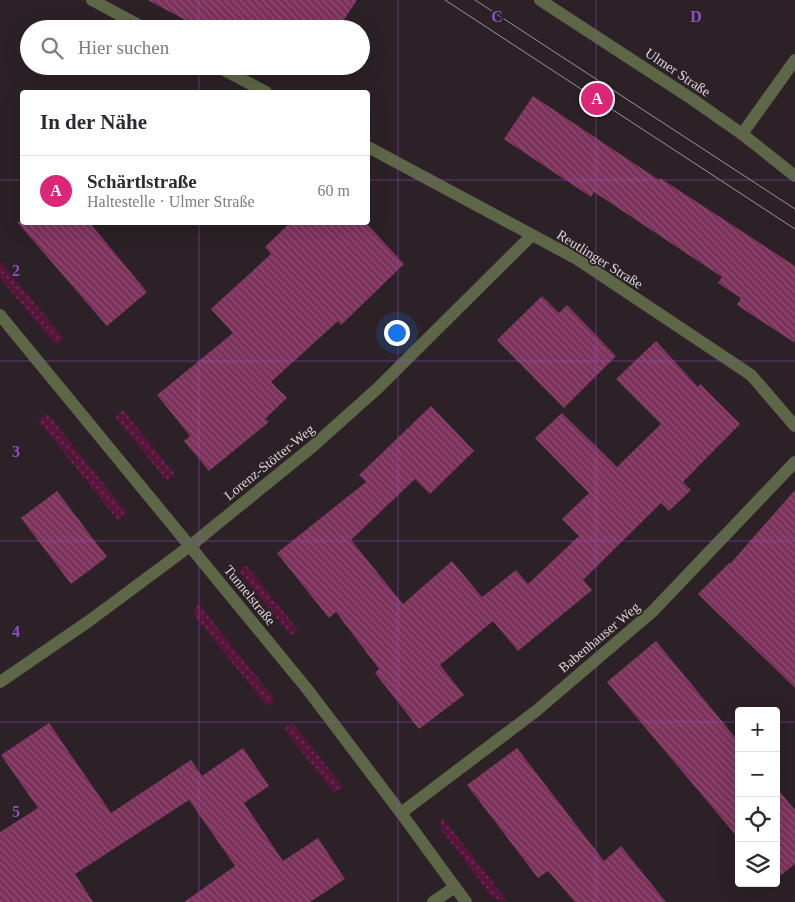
<!DOCTYPE html>
<html lang="de">
<meta charset="utf-8">
<style>
:root{--surface:#fff;--page:#f7f7f7;--text:#2b2b33;--muted:#7c7c81;--line:#e1e1e2;--accent:#db2777}
body{margin:0;font-family:"Times New Roman",serif;background:var(--page);color:var(--text)}
.controls{position:absolute;right:15px;bottom:15px;display:grid;overflow:hidden;border-radius:5px;box-shadow:0 5px 20px #0002}
.controls button{width:45px;height:45px;display:grid;place-items:center;padding:0;border:0;border-bottom:1px solid var(--line);background:var(--surface);color:var(--text);font:25px sans-serif}
.you{position:absolute;left:396px;top:332px;width:18px;height:18px;margin:-12px;border:4px solid #fff;border-radius:50%;background:#1a73e8;box-shadow:0 0 0 8px #1a73e833}
.badge{display:grid;place-items:center;width:32px;height:32px;border-radius:50%;background:var(--accent);color:#fff;font-size:16px;font-weight:700}
.pin{position:absolute;translate:-50% -50%;border:2px solid #fff;box-shadow:0 1px 5px #0006}
.list{margin:0;padding:0;list-style:none}
h2{display:flex;justify-content:space-between;align-items:center;height:65px;margin:0;padding:0 20px;font-size:21px}
h2 small{font-size:16px;font-weight:400;color:var(--muted)}
.list li{display:grid;grid-template-columns:32px 1fr auto;gap:15px;align-items:center;box-sizing:border-box;height:70px;padding:0 20px;border-top:1px solid var(--line)}
.list b{display:block;font-size:19px;white-space:nowrap}
.list p{margin:0;font-size:16px;white-space:nowrap;color:var(--muted)}
.list em{font-size:16px;font-style:normal;color:var(--muted)}
.icon{flex:none;width:28px;height:28px;fill:none;stroke:currentColor;stroke-width:2;stroke-linecap:round;stroke-linejoin:round}
.map{position:relative;flex:none;width:795px;height:902px;overflow:hidden}
.search{position:absolute;background:var(--surface);box-shadow:0 5px 20px #0002;left:20px;top:20px;width:350px;height:55px;display:flex;align-items:center;gap:12px;box-sizing:border-box;padding:0 18px;border-radius:28px;color:var(--muted);font-size:19px}
.panel{position:absolute;background:var(--surface);box-shadow:0 5px 20px #0002;left:20px;top:90px;width:350px;height:135px;border-radius:5px}
.map>svg:first-child{display:block}
.grass{fill:url(#grass-dots)}
.building{fill:url(#building-back-hatch)}
.lines{fill:none;stroke-linecap:round;stroke-linejoin:round}
.minor{stroke:#5d6747;stroke-width:12}
.tram{stroke:#9c9398;stroke-width:1}
.grid{fill:none;stroke:#8f4ec5;stroke-width:1;stroke-opacity:0.55}
.labels{text-anchor:middle;stroke-width:4;stroke-linejoin:round;paint-order:stroke}
.street-label{font-size:14px;fill:#dfd7db;stroke:#2c2126}
.grid-label{font-size:16px;text-anchor:middle;font-weight:bold;fill:#8f4ec5;stroke:#2c2126;stroke-width:4;stroke-linejoin:round;paint-order:stroke}
</style>
<div class="map">
<svg width="795" height="902" viewBox="0 0 795 902">
<defs>
<pattern id="grass-dots" width="8" height="8" patternUnits="userSpaceOnUse" patternTransform="scale(1.25)"><rect width="8" height="8" fill="#58153c"/><path d="M2 2h.1M6 6h.1" fill="none" stroke="#703658" stroke-width="1.8" stroke-linecap="round"/></pattern>
<pattern id="building-back-hatch" width="6" height="6" patternUnits="userSpaceOnUse" patternTransform="scale(1.25)"><rect width="6" height="6" fill="#7c325b"/><path d="M-1 5l2 2M0 0l6 6M5-1l2 2" fill="none" stroke="#8e4f72"/></pattern>
</defs>
<rect width="100%" height="100%" fill="#2c2126"/>
<g class="grass">
<polygon points="0,261 64,339 56,345 0,278"/>
<polygon points="123,410 175,474 167,481 115,417"/>
<polygon points="47,413 127,513 118,521 38,420"/>
<polygon points="247,566 298,630 291,636 239,571 242,567"/>
<polygon points="198,603 275,700 267,706 194,615 195,609"/>
<polygon points="293,723 343,787 334,793 284,729"/>
<polygon points="442,817 507,900 500,901 492,897 442,831 440,824"/>
</g>
<g class="building">
<polygon points="148,0 357,0 338,29 202,29"/>
<polygon points="533,96 659,180 660,178 795,266 795,343 737,305 741,298 718,283 722,277 594,192 591,197 504,139"/>
<polygon points="17,222 89,222 147,292 107,326"/>
<polygon points="291,222 365,222 404,264 341,325 338,321 271,382 287,398 265,419 269,422 209,471 184,441 190,436 157,395 233,333 211,309 271,254 265,247"/>
<polygon points="542,296 559,313 567,305 616,356 564,408 497,340"/>
<polygon points="656,341 698,387 700,384 740,424 683,482 691,490 669,511 661,503 583,580 592,590 518,651 493,621 440,665 464,695 419,729 375,673 379,669 336,612 329,618 277,553 366,482 359,475 431,406 474,451 430,494 415,479 351,540 403,604 452,561 482,597 516,570 528,584 579,536 562,519 589,493 535,438 562,413 617,467 661,424 616,379"/>
<polygon points="795,490 795,688 698,594 729,563 730,564"/>
<polygon points="57,491 107,557 71,584 21,518"/>
<polygon points="656,641 739,742 739,839 607,682"/>
<polygon points="49,723 111,813 191,760 202,776 243,748 269,786 244,803 283,861 318,838 345,879 310,902 184,902 235,866 189,800 75,874 93,902 0,902 0,832 38,808 1,755"/>
<polygon points="517,748 604,861 621,846 666,902 575,902 548,871 538,878 467,785"/>
<polygon points="776,787 795,810 795,864 776,879"/>
</g>
<g class="lines">
<g class="minor">
<polyline points="92,0 146,29"/>
<polyline points="540,0 692,99 742,134 795,176"/>
<polyline points="216,66 266,92"/>
<polyline points="742,134 795,60"/>
<polyline points="368,147 577,259 751,375 795,426"/>
<polyline points="0,315 308,690 401,813 466,902"/>
<polyline points="0,682 89,621 190,546 312,447 378,388 532,235"/>
<polyline points="401,813 536,711 652,612 795,462"/>
<polyline points="433,902 455,887"/>
</g>
<g class="tram">
<polyline points="445,0 795,229"/>
<polyline points="475,0 795,209"/>
</g>
</g>
<path class="grid" d="M199 0V29M398 0V902M596 0V902M199 66V92M0 180H22M368 180H795M199 222V902M0 361H795M0 541H795M0 722H739M776 722H795"/>
<g class="labels">
<g class="street-label">
<text transform="translate(678 72) rotate(34)" y="5">Ulmer Straße</text>
<text transform="translate(600 259) rotate(32)" y="5">Reutlinger Straße</text>
<text transform="translate(269 462) rotate(-39)" y="5">Lorenz-Stötter-Weg</text>
<text transform="translate(250 595) rotate(51)" y="5">Tunnelstraße</text>
<text transform="translate(599 637) rotate(-40)" y="5">Babenhauser Weg</text>
</g>
</g>
<g class="grid-label">
<text x="497" y="22">C</text>
<text x="696" y="22">D</text>
<text x="16" y="276">2</text>
<text x="16" y="457">3</text>
<text x="16" y="637">4</text>
<text x="16" y="817">5</text>
</g>
</svg>
<div class="controls">
<button>+</button>
<button>−</button>
<button><svg class="icon" aria-label="locate" viewBox="0 0 24 24"><circle cx="12" cy="12" r="6"/><path d="M12 2v4M12 18v4M2 12h4M18 12h4"/></svg></button>
<button><svg class="icon" aria-label="layers" viewBox="0 0 24 24"><path d="M12 4l9 5-9 5-9-5zM3 14l9 5 9-5"/></svg></button>
</div>
<div class="you"></div>
<div class="pin badge" style="left:597px;top:99px">A</div>
<div class="search"><svg class="icon" aria-label="search" viewBox="0 0 24 24"><circle cx="10" cy="10" r="6"/><path d="M15 15l6 6"/></svg>Hier suchen</div>
<section class="panel">
<h2>In der Nähe<small></small></h2>
<ul class="list">
<li><span class="badge">A</span><div><b>Schärtlstraße</b><p>Haltestelle · Ulmer Straße</p></div><em>60 m</em></li>
</ul>
</section>
</div>
